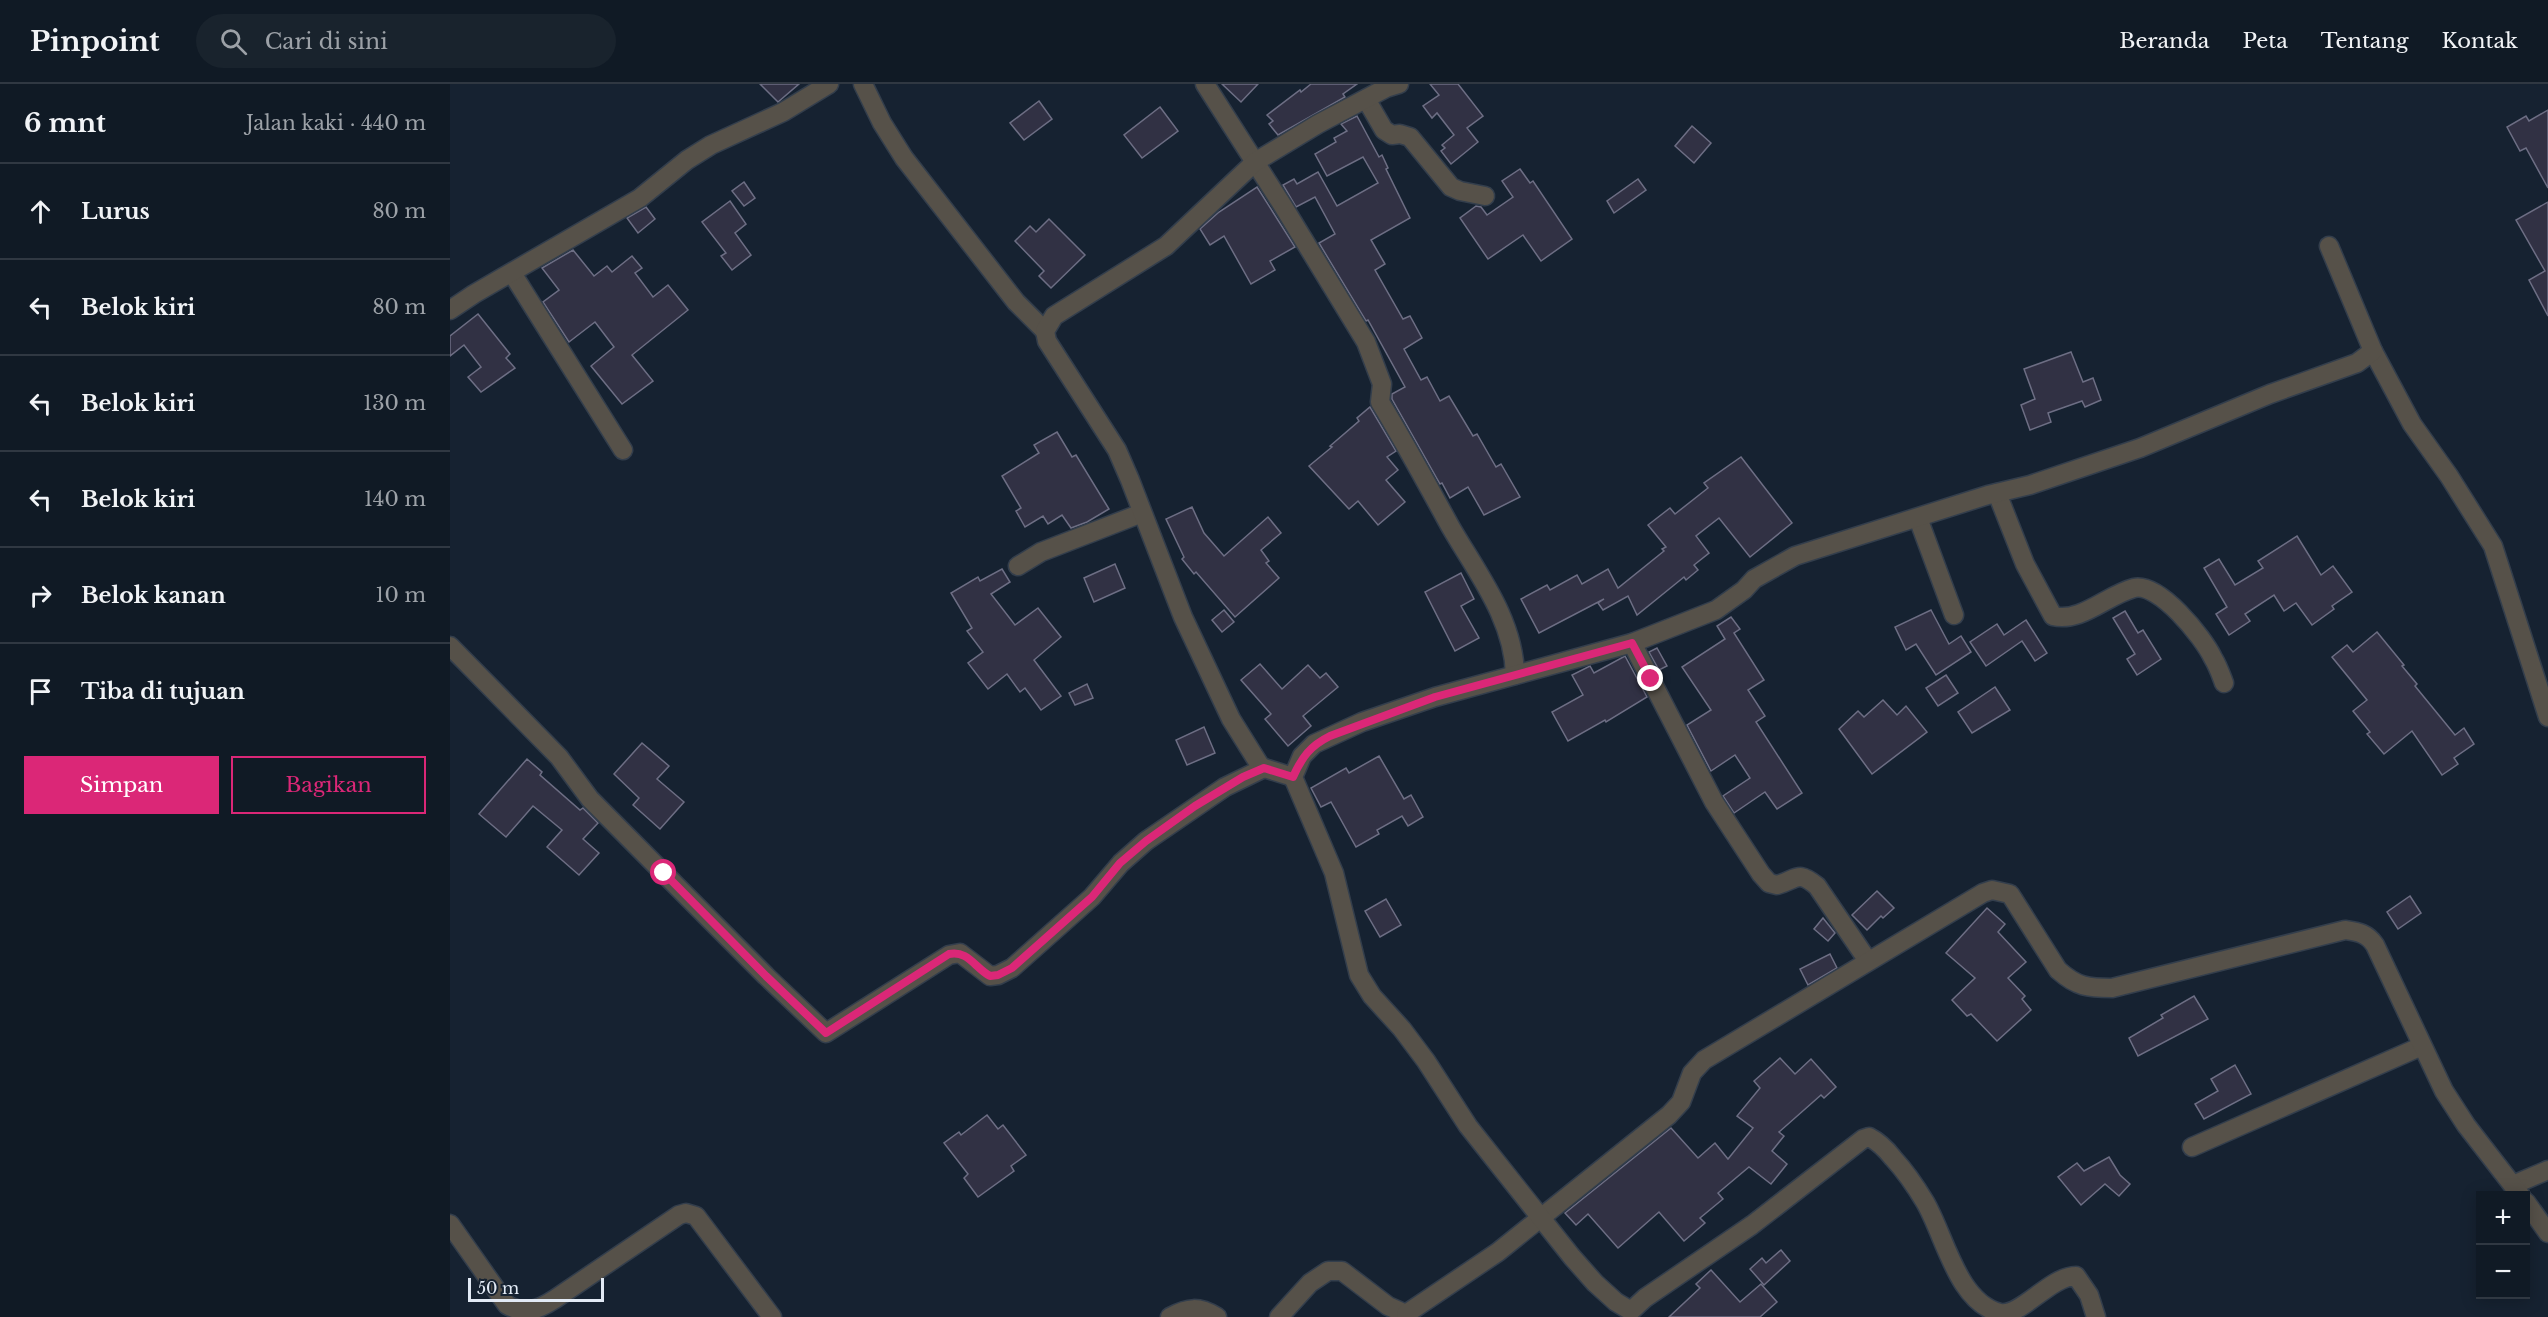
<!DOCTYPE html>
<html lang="id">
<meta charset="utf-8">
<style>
:root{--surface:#101a25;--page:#19232d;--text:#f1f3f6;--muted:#9ca1a7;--line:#303842;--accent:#db2777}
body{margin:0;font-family:"Libre Baskerville",serif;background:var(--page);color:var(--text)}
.controls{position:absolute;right:18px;bottom:18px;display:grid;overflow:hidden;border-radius:0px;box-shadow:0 3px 15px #0003}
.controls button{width:54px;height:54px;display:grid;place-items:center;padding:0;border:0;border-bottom:2px solid var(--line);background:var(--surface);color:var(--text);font:30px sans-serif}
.scale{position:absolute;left:18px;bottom:15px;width:136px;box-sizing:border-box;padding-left:6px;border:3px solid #e2eaf5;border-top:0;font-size:16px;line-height:21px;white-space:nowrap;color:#e2eaf5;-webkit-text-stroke:4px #162231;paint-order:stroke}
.stop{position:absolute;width:18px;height:18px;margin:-14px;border:4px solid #db2777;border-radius:50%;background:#fff}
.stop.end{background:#db2777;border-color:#fff;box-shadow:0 2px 6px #0008}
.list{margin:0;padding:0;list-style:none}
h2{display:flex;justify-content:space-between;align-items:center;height:78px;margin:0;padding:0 24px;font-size:26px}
h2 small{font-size:20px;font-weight:400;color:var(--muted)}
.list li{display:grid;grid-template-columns:39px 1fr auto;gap:18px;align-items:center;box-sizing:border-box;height:96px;padding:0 24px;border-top:2px solid var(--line)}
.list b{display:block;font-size:22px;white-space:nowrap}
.list em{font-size:20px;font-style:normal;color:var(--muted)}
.actions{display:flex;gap:12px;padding:18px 24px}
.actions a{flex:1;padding:14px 0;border:2px solid var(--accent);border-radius:0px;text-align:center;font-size:21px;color:var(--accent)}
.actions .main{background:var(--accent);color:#fff}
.icon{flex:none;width:33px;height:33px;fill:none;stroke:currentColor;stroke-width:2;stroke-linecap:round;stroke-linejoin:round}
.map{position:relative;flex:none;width:2098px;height:1233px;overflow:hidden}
header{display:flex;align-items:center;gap:36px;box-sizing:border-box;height:84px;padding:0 30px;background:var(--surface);border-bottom:2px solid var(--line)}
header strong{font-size:28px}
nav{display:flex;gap:33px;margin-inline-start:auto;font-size:21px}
.search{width:420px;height:54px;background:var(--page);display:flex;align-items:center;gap:15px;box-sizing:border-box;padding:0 21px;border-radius:33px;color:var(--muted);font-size:22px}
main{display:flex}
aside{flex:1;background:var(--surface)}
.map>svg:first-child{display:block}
.building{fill:#313144;stroke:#6d6e84;stroke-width:1.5}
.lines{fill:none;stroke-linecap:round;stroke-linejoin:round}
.minor-casing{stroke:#333e4c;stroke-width:21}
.minor{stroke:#565149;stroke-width:18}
.route{stroke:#db2777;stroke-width:8}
</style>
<header>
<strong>Pinpoint</strong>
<div class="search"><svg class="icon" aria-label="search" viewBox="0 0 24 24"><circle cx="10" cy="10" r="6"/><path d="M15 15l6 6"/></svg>Cari di sini</div>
<nav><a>Beranda</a><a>Peta</a><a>Tentang</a><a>Kontak</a></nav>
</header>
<main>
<aside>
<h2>6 mnt<small>Jalan kaki · 440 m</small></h2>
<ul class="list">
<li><svg class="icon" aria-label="ahead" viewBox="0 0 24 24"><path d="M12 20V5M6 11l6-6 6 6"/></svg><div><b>Lurus</b></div><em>80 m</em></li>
<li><svg class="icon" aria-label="left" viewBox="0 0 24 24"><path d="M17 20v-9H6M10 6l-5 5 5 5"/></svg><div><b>Belok kiri</b></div><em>80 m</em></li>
<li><svg class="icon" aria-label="left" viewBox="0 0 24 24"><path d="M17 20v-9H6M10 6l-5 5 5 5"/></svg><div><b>Belok kiri</b></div><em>130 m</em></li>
<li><svg class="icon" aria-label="left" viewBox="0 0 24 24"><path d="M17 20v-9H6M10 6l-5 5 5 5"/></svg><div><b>Belok kiri</b></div><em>140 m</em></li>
<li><svg class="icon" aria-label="right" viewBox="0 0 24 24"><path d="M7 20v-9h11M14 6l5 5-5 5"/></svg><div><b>Belok kanan</b></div><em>10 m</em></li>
<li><svg class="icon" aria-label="arrive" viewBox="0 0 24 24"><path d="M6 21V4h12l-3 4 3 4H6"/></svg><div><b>Tiba di tujuan</b></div></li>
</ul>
<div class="actions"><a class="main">Simpan</a><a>Bagikan</a></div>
</aside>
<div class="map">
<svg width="2098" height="1233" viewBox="0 0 2098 1233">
<rect width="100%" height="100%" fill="#162231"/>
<g class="building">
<polygon points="310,0 349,0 328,18"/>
<polygon points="772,0 808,0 791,18"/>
<polygon points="861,0 907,0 893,10 895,13 828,51 819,40 823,37 817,31 850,6 851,8"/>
<polygon points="980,0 1008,0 1033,32 1017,44 1028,58 1001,80 991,67 995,64 992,61 1004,51 987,29 982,34 973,22 989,11"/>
<polygon points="589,17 602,35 574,56 560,39"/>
<polygon points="710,23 728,47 692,74 674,51"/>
<polygon points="2098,26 2098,104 2076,64 2070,67 2057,43 2076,32 2079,37"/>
<polygon points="907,32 929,73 932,71 938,84 936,85 960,134 921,156 935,180 925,186 953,235 960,232 972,254 954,265 971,296 977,293 990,317 999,312 1023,352 1027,350 1046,383 1051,380 1070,413 1034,431 1018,403 1000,414 992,399 990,400 942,315 942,310 955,303 918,236 916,237 869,159 885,150 865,113 846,123 833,101 844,95 847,100 868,88 887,122 928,99 913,73 877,92 865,70 886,58 884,54 897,47 891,40"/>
<polygon points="1242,42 1261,59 1244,79 1225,62"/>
<polygon points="1070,85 1080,99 1083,97 1122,155 1091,177 1073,151 1038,175 1010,134 1026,122 1031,123 1037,131 1063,113 1052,97"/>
<polygon points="1188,95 1196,106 1164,129 1157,117"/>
<polygon points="294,98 305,114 294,122 282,107"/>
<polygon points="807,103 845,163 820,177 825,186 801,200 774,152 760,161 750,145 769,128"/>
<polygon points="280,117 296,140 285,149 301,171 282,186 271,172 276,169 252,138"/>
<polygon points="2098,118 2098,232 2079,196 2095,187 2066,136"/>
<polygon points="196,123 205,135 188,149 177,134"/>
<polygon points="599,135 635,171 601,204 589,192 594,187 565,157 580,142 586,148"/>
<polygon points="123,166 144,192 157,182 162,188 182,172 192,184 185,189 203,213 218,201 238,226 182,271 203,297 172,320 141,282 164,263 145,238 119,258 93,218 109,206 92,184"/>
<polygon points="28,230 60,270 56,274 65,284 31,308 18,293 31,283 14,261 0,272 0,252"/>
<polygon points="1621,268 1633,298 1643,294 1651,316 1635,323 1632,317 1598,329 1601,338 1580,346 1571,321 1585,315 1574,285"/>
<polygon points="920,323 946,367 937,373 948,386 936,396 955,418 928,441 908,417 899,425 859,382 882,363 880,362 909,337 907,334"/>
<polygon points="607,348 622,373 626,371 659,425 637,438 621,444 612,431 598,440 593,432 575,443 566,427 571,424 552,392 589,369 584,361"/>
<polygon points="1291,373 1342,439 1300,473 1269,434 1246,452 1259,469 1244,481 1248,486 1236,496 1234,493 1187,531 1178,512 1153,526 1148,519 1154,515 1089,549 1071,515 1097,501 1100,506 1127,491 1132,500 1158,485 1168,504 1214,467 1212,465 1216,463 1198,441 1220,424 1225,430 1258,404 1254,399"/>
<polygon points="742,423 754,449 774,472 818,433 831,449 811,466 819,477 816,479 829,494 785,533 746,488 744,490 732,475 734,473 716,435"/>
<polygon points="1847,452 1871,491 1883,482 1902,508 1882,522 1884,525 1862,541 1846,519 1834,527 1824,511 1795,530 1800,537 1779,551 1766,530 1777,523 1754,484 1769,475 1785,501 1813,484 1808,477"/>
<polygon points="665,480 675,504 644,518 634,494"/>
<polygon points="552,485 560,498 541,510 565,541 588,524 611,553 584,576 611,612 591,626 575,604 570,608 557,590 538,605 518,579 533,568 517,547 522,544 501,509 528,493 530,497"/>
<polygon points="1011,489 1024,515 1011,522 1029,554 1005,567 975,508"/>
<polygon points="774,526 784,538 772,548 762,536"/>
<polygon points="1481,526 1499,560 1511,552 1521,568 1486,591 1466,560 1456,566 1445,543"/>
<polygon points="1675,527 1688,549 1693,546 1711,575 1687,591 1677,575 1685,570 1663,534"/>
<polygon points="1281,533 1290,545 1284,549 1314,596 1298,606 1315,632 1306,638 1352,709 1327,725 1315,708 1284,729 1273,712 1300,694 1285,671 1261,687 1237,641 1261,626 1232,583 1275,555 1267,542"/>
<polygon points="1576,536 1597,569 1585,577 1572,557 1536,582 1520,558 1547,540 1554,551"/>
<polygon points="1927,548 1954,581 1952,582 1967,600 1965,602 2005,651 2014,644 2024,660 2004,674 2008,680 1992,691 1962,647 1934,670 1917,650 1920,648 1903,627 1917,616 1882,573 1897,561 1903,568"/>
<polygon points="1207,564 1217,582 1209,586 1199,568"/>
<polygon points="1175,572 1197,613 1156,638 1155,636 1118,657 1102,628 1133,611 1122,591 1140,582 1144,589"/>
<polygon points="810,580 832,605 858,581 870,594 876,589 888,603 853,632 861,642 838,662 815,635 821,630 791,596"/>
<polygon points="1496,591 1508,609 1488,622 1476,604"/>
<polygon points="637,600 643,614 625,621 619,609"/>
<polygon points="1545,603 1560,626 1522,649 1508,628"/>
<polygon points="1433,616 1447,631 1456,622 1477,648 1422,690 1389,645 1408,627 1414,633"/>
<polygon points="754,643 765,669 737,681 726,656"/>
<polygon points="192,659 219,682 207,695 234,718 210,745 183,721 189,714 164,690"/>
<polygon points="929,672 954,715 961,711 973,733 958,742 952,732 927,746 929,750 906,763 881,718 871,723 861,704 896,684 899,689"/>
<polygon points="77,675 92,688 90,691 130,726 133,724 148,739 133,755 149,769 129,791 97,763 112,746 83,722 56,753 29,730"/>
<polygon points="1427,807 1444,824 1433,834 1431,832 1417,846 1402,831"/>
<polygon points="1960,812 1971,829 1948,845 1937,828"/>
<polygon points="936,815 951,841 930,853 915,827"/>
<polygon points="1537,824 1555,840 1548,848 1576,878 1558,894 1575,912 1572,915 1581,926 1547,957 1521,930 1517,932 1502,916 1525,894 1496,869"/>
<polygon points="1373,834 1385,849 1378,857 1364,845"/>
<polygon points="1380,870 1387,884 1358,901 1350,885"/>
<polygon points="1744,912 1758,935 1688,972 1679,954 1713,934 1711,931"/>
<polygon points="1330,974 1345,990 1361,975 1386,1003 1374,1014 1371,1011 1329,1048 1334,1052 1322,1067 1337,1080 1321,1100 1299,1083 1268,1109 1273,1115 1250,1134 1255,1139 1234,1157 1209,1128 1168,1164 1138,1130 1126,1141 1115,1129 1221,1044 1248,1074 1265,1059 1278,1075 1303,1044 1287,1032 1310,1004 1304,997"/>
<polygon points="1785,981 1801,1010 1754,1035 1745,1020 1768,1007 1761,995"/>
<polygon points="537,1031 548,1045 553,1041 576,1071 561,1082 564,1087 528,1113 514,1094 518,1090 494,1059 509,1048 511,1051"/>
<polygon points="1659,1073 1670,1091 1680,1100 1669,1112 1655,1100 1631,1121 1608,1093 1627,1079 1634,1087"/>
<polygon points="1331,1166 1340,1177 1314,1201 1300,1185 1312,1174 1316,1179"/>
<polygon points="1261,1186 1290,1218 1311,1200 1327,1218 1310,1233 1219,1233 1250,1204 1246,1200"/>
</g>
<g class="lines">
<g class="minor-casing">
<g id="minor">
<polyline points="413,0 432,39 454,74 566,218 595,247"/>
<path d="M755 0 833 122 916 258 932 300 930 318C955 359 977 400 1000 442 1027 489 1064 535 1065 591"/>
<polyline points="916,15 934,46 942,51 950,50 960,53 1001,103 1010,107 1035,112"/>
<polyline points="62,189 173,366"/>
<polyline points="0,226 24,210 190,114 237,76 261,61 333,28 379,0"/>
<polyline points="1923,267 1962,340 1999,392 2043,462 2098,633"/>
<path d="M1547 409 1575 480 1603 532C1631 539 1657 511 1684 504 1709 498 1753 553 1763 574 1768 582 1771 591 1774 599"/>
<polyline points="1468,434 1504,531"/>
<polyline points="568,482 591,468 692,429"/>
<path d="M1182 559 1264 718 1311 790 1319 799 1327 801C1348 795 1347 786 1367 802L1418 877"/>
<polyline points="0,562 109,673 140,715 316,892 376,949 499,871 510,869 540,892 548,891 562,884 642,813 671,779 696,757 775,703 814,684"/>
<polyline points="843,693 811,683 781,635 733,533 680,396 667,366 597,257 595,247 604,232 716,162 805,78 868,40 936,4 949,0"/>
<polyline points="1742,1063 1972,962"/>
<polyline points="2063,1101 2098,1086"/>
<polyline points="2076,1118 2098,1149"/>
<path d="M0 1140 57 1221C75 1231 88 1226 105 1215L229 1131 236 1129 246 1132 322 1233"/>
<path d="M720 1233C738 1223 749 1222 767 1233"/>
<polyline points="829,1233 860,1199 878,1187 892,1187 938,1222 956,1230"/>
<path d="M958 1233 956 1230 1048 1168 1219 1031 1231 1018 1242 989 1254 976 1533 809 1542 806 1560 810 1608 886C1627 903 1638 904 1662 904L1895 846C1908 848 1917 849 1925 861L1994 1007 2016 1041 2071 1112"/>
<path d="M1646 1233 1639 1211 1626 1192C1600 1192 1571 1233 1550 1229 1507 1218 1495 1152 1475 1118 1466 1103 1455 1087 1443 1074 1436 1065 1429 1058 1419 1053L1413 1055 1302 1141 1195 1214 1181 1227 1166 1218 1145 1199 1122 1173 1018 1042 976 977 952 945 922 912 909 891 884 789 843 693 852 672 864 660 912 638 985 613 1182 559 1266 526 1294 506 1304 495 1345 472 1538 411 1580 401 1690 364 1820 310 1907 279 1923 267 1879 162"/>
</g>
</g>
<use href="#minor" class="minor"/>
</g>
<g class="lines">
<path class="route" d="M214 789 316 892 376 949 499 870C518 866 525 884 540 892L548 891 562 884 642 813 670 779 696 757 745 722 793 693 814 684 843 693C852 673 860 662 880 652L985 613 1182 559 1201 595"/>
</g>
</svg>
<div class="controls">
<button>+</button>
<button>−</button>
</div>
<div class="scale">50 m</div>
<div class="stop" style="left:214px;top:789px"></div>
<div class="stop end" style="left:1201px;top:595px"></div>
</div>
</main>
